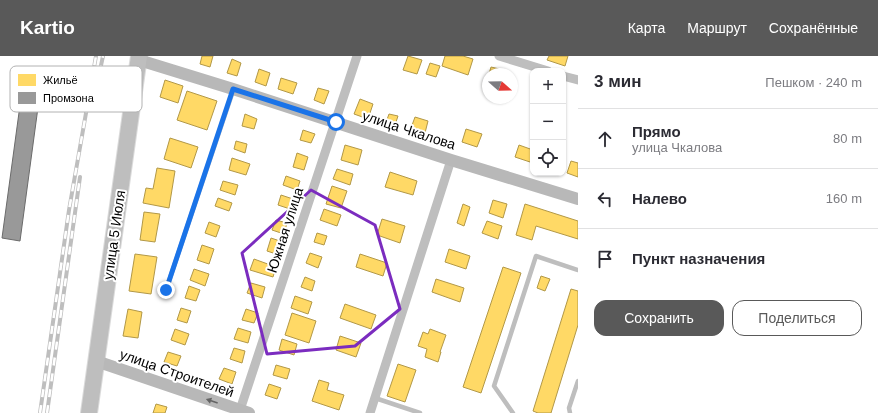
<!DOCTYPE html>
<html lang="ru">
<meta charset="utf-8">
<style>
:root{--surface:#fff;--page:#f2f2f3;--text:#2b2b33;--muted:#7c7c81;--line:#e1e1e2;--accent:#595959}
body{margin:0;font-family:Helvetica,sans-serif;background:var(--page);color:var(--text)}
.controls{position:absolute;right:12px;top:12px;display:grid;overflow:hidden;border-radius:8px;box-shadow:0 1px 3px #0004}
.controls button{width:36px;height:36px;display:grid;place-items:center;padding:0;border:0;border-bottom:1px solid var(--line);background:var(--surface);color:var(--text);font:20px sans-serif}
.compass{position:absolute;left:482px;top:12px;width:36px;height:36px;border-radius:50%;background:var(--surface);box-shadow:0 1px 3px #0004;rotate:110deg}
.stop{position:absolute;width:12px;height:12px;margin:-9px;border:3px solid #1a73e8;border-radius:50%;background:#fff}
.stop.end{background:#1a73e8;border-color:#fff;box-shadow:0 1px 4px #0008}
.list{margin:0;padding:0;list-style:none}
h2{display:flex;justify-content:space-between;align-items:center;height:52px;margin:0;padding:0 16px;font-size:17px}
h2 small{font-size:13px;font-weight:400;color:var(--muted)}
.list li{display:grid;grid-template-columns:26px 1fr auto;gap:12px;align-items:center;box-sizing:border-box;height:60px;padding:0 16px;border-top:1px solid var(--line)}
.list b{display:block;font-size:15px;white-space:nowrap}
.list p{margin:0;font-size:13px;white-space:nowrap;color:var(--muted)}
.list em{font-size:13px;font-style:normal;color:var(--muted)}
.actions{display:flex;gap:8px;padding:12px 16px}
.actions a{flex:1;padding:9px 0;border:1px solid var(--accent);border-radius:12px;text-align:center;font-size:14px;color:var(--accent)}
.actions .main{background:var(--accent);color:#fff}
.icon{flex:none;width:22px;height:22px;fill:none;stroke:currentColor;stroke-width:2;stroke-linecap:round;stroke-linejoin:round}
.map{position:relative;flex:none;width:578px;height:357px;overflow:hidden}
header{display:flex;align-items:center;gap:24px;box-sizing:border-box;height:56px;padding:0 20px;background:var(--accent);color:#fff}
header strong{font-size:19px}
nav{display:flex;gap:22px;margin-inline-start:auto;font-size:14px}
main{display:flex}
aside{flex:1;background:var(--surface)}
.map>svg:first-child{display:block}
.homes{fill:#ffd966;stroke:#b29847}
.industry{fill:#999;stroke:#6b6b6b}
.lines{fill:none;stroke-linecap:round;stroke-linejoin:round}
.highway-casing{stroke:#dbdbdb;stroke-width:18}
.lane{stroke:#bebebe;stroke-width:4.5}
.street{stroke:#bebebe;stroke-width:9}
.secondary{stroke:#b8b8b8;stroke-width:12}
.highway{stroke:#bebebe;stroke-width:16}
.rail-casing{stroke:#bebebe;stroke-width:4}
.rail{stroke:#fff;stroke-width:2.5;stroke-dasharray:8;stroke-linecap:butt}
.oneway{fill:#656565}
.route{stroke:#1a73e8;stroke-width:5}
.marked{fill:none;stroke:#7b2cbf;stroke-width:3;stroke-linejoin:round}
.labels{text-anchor:middle;stroke-width:4;stroke-linejoin:round;paint-order:stroke}
.street-label{font-size:14px;fill:#000;stroke:#fff}
.key{fill:#fff;stroke:#b2b2b2;stroke-width:1}
.key-label{font-size:11px;fill:#000}
</style>
<header>
<strong>Kartio</strong>
<nav><a>Карта</a><a>Маршрут</a><a>Сохранённые</a></nav>
</header>
<main>
<div class="map">
<svg width="578" height="357" viewBox="0 0 578 357">
<rect width="100%" height="100%" fill="#fff"/>
<g class="homes">
<polygon points="202,0 213,0 210,11 200,8"/>
<polygon points="408,0 422,4 417,18 403,14"/>
<polygon points="445,0 463,0 473,3 468,19 442,10"/>
<polygon points="549,0 568,0 565,10 547,4"/>
<polygon points="232,3 241,7 237,20 227,17"/>
<polygon points="430,7 440,10 436,21 426,18"/>
<polygon points="491,11 508,15 507,18 489,18"/>
<polygon points="259,13 270,17 266,30 255,26"/>
<polygon points="281,22 297,27 293,38 278,33"/>
<polygon points="165,24 183,30 178,47 160,41"/>
<polygon points="318,32 329,35 324,48 314,44"/>
<polygon points="187,35 217,45 207,74 177,64"/>
<polygon points="360,43 373,48 368,63 354,58"/>
<polygon points="245,58 257,63 254,73 242,70"/>
<polygon points="389,58 398,60 394,72 385,69"/>
<polygon points="415,61 428,65 425,77 411,72"/>
<polygon points="466,73 482,78 477,91 462,86"/>
<polygon points="303,74 315,78 311,87 300,84"/>
<polygon points="170,82 198,91 191,112 164,103"/>
<polygon points="236,85 247,88 245,97 234,93"/>
<polygon points="345,89 362,94 358,109 341,104"/>
<polygon points="519,89 533,94 533,107 515,101"/>
<polygon points="297,97 308,101 304,114 293,111"/>
<polygon points="232,102 250,108 246,119 229,114"/>
<polygon points="571,105 578,107 578,121 567,117"/>
<polygon points="157,112 175,115 169,152 143,147 146,132 153,133"/>
<polygon points="337,113 353,118 350,129 333,123"/>
<polygon points="390,116 417,125 413,139 385,131"/>
<polygon points="286,120 300,125 297,134 283,129"/>
<polygon points="223,125 238,129 235,139 220,134"/>
<polygon points="332,130 347,135 341,152 326,148"/>
<polygon points="281,139 293,143 290,153 278,149"/>
<polygon points="218,142 232,147 229,155 215,150"/>
<polygon points="493,144 507,148 503,162 489,157"/>
<polygon points="463,148 470,151 464,170 457,167"/>
<polygon points="525,148 578,165 578,183 536,170 532,184 516,179"/>
<polygon points="324,153 341,159 337,170 320,164"/>
<polygon points="144,156 160,158 155,186 140,184"/>
<polygon points="382,163 405,170 400,187 377,179"/>
<polygon points="276,164 287,167 284,178 272,174"/>
<polygon points="487,165 502,170 498,183 482,177"/>
<polygon points="209,166 220,170 216,181 205,177"/>
<polygon points="317,177 327,180 324,189 314,186"/>
<polygon points="271,182 280,185 276,198 267,195"/>
<polygon points="202,189 214,193 209,208 197,204"/>
<polygon points="449,193 470,200 466,213 445,206"/>
<polygon points="310,197 322,201 318,212 306,207"/>
<polygon points="135,198 157,201 151,238 129,235"/>
<polygon points="360,198 387,207 383,220 356,211"/>
<polygon points="254,203 276,211 273,221 250,214"/>
<polygon points="503,211 521,217 481,337 463,331"/>
<polygon points="194,213 209,218 205,230 190,224"/>
<polygon points="541,220 550,223 545,235 537,232"/>
<polygon points="305,221 315,225 312,235 301,231"/>
<polygon points="436,223 464,232 460,246 432,236"/>
<polygon points="251,227 265,231 262,242 247,237"/>
<polygon points="189,230 200,234 196,245 185,242"/>
<polygon points="571,233 578,235 578,269 551,357 538,357 533,355"/>
<polygon points="295,240 312,246 308,258 291,252"/>
<polygon points="345,248 376,259 371,273 340,262"/>
<polygon points="181,252 191,255 187,267 177,264"/>
<polygon points="128,253 142,256 138,282 123,280"/>
<polygon points="246,253 258,257 254,267 242,264"/>
<polygon points="292,257 316,265 309,287 285,279"/>
<polygon points="238,272 251,276 248,287 234,283"/>
<polygon points="175,273 189,278 185,289 171,284"/>
<polygon points="430,273 446,279 440,296 441,296 438,306 425,301 427,293 418,290 423,276 428,278"/>
<polygon points="340,280 361,287 356,301 336,294"/>
<polygon points="282,283 297,288 294,299 279,294"/>
<polygon points="234,292 245,295 242,307 230,303"/>
<polygon points="168,296 181,300 177,310 164,306"/>
<polygon points="398,308 416,314 405,346 387,340"/>
<polygon points="276,309 290,313 287,323 273,319"/>
<polygon points="224,312 236,316 232,328 219,323"/>
<polygon points="319,324 329,327 327,334 344,339 339,354 312,345"/>
<polygon points="269,328 281,332 277,343 265,339"/>
<polygon points="156,348 167,351 165,357 153,357"/>
</g>
<polygon class="industry" points="23,27 41,29 20,185 2,182"/>
<g class="lines">
<g class="highway-casing">
<polyline id="highway" points="89,357 139,0"/>
</g>
<g class="lane">
<polyline points="166,234 233,35"/>
<polyline points="375,342 420,357"/>
<polyline points="513,357 494,330 536,200 578,214"/>
<polyline points="570,357 569,352 578,325"/>
</g>
<g class="street">
<polyline points="499,0 548,15"/>
<polyline points="563,20 578,24"/>
<polyline points="239,357 357,0"/>
<polyline points="370,357 451,104"/>
</g>
<g class="secondary">
<polyline points="139,4 233,33 451,104 578,143"/>
<polyline points="96,305 249,357"/>
</g>
<use href="#highway" class="highway"/>
<g class="rail-casing">
<g id="rail">
<polyline points="96,33 103,0"/>
<polyline points="40,357 69,154 96,0"/>
<polyline points="47,357 80,121"/>
</g>
</g>
<use href="#rail" class="rail"/>
</g>
<defs><path id="oneway-solid" d="M-6-.8H1V-3.2L6.5 0L1 3.2V.8H-6Z"/></defs>
<use class="oneway" href="#oneway-solid" transform="translate(212 345) rotate(-161)"/>
<g class="lines">
<polyline class="route" points="166,234 233,33 336,66"/>
</g>
<path class="marked" d="M311 134 375 169 400 253 355 290 267 298 242 197Z"/>
<g class="labels">
<g class="street-label">
<text transform="translate(409 74) rotate(18)" y="5">улица Чкалова</text>
<text transform="translate(285 174) rotate(-72)" y="5">Южная улица</text>
<text transform="translate(114 179) rotate(-82)" y="5">улица 5 Июля</text>
<text transform="translate(177 317) rotate(19)" y="5">улица Строителей</text>
</g>
</g>
<rect x="10" y="10" width="132" height="46" rx="6" class="key"/>
<rect x="18" y="18" width="18" height="12" fill="#ffd966"/>
<rect x="18" y="36" width="18" height="12" fill="#999"/>
<g class="key-label">
<text x="43" y="28">Жильё</text>
<text x="43" y="46">Промзона</text>
</g>
</svg>
<div class="controls">
<button>+</button>
<button>−</button>
<button><svg class="icon" aria-label="locate" viewBox="0 0 24 24"><circle cx="12" cy="12" r="6"/><path d="M12 2v4M12 18v4M2 12h4M18 12h4"/></svg></button>
</div>
<svg class="compass" viewBox="-18 -18 36 36"><path d="M0-13l5 13h-10z" fill="#e53935"/><path d="M0 13l5-13h-10z" fill="#7c7c81"/></svg>
<div class="stop" style="left:336px;top:66px"></div>
<div class="stop end" style="left:166px;top:234px"></div>
</div>
<aside>
<h2>3 мин<small>Пешком · 240 m</small></h2>
<ul class="list">
<li><svg class="icon" aria-label="ahead" viewBox="0 0 24 24"><path d="M12 20V5M6 11l6-6 6 6"/></svg><div><b>Прямо</b><p>улица Чкалова</p></div><em>80 m</em></li>
<li><svg class="icon" aria-label="left" viewBox="0 0 24 24"><path d="M17 20v-9H6M10 6l-5 5 5 5"/></svg><div><b>Налево</b></div><em>160 m</em></li>
<li><svg class="icon" aria-label="arrive" viewBox="0 0 24 24"><path d="M6 21V4h12l-3 4 3 4H6"/></svg><div><b>Пункт назначения</b></div></li>
</ul>
<div class="actions"><a class="main">Сохранить</a><a>Поделиться</a></div>
</aside>
</main>
